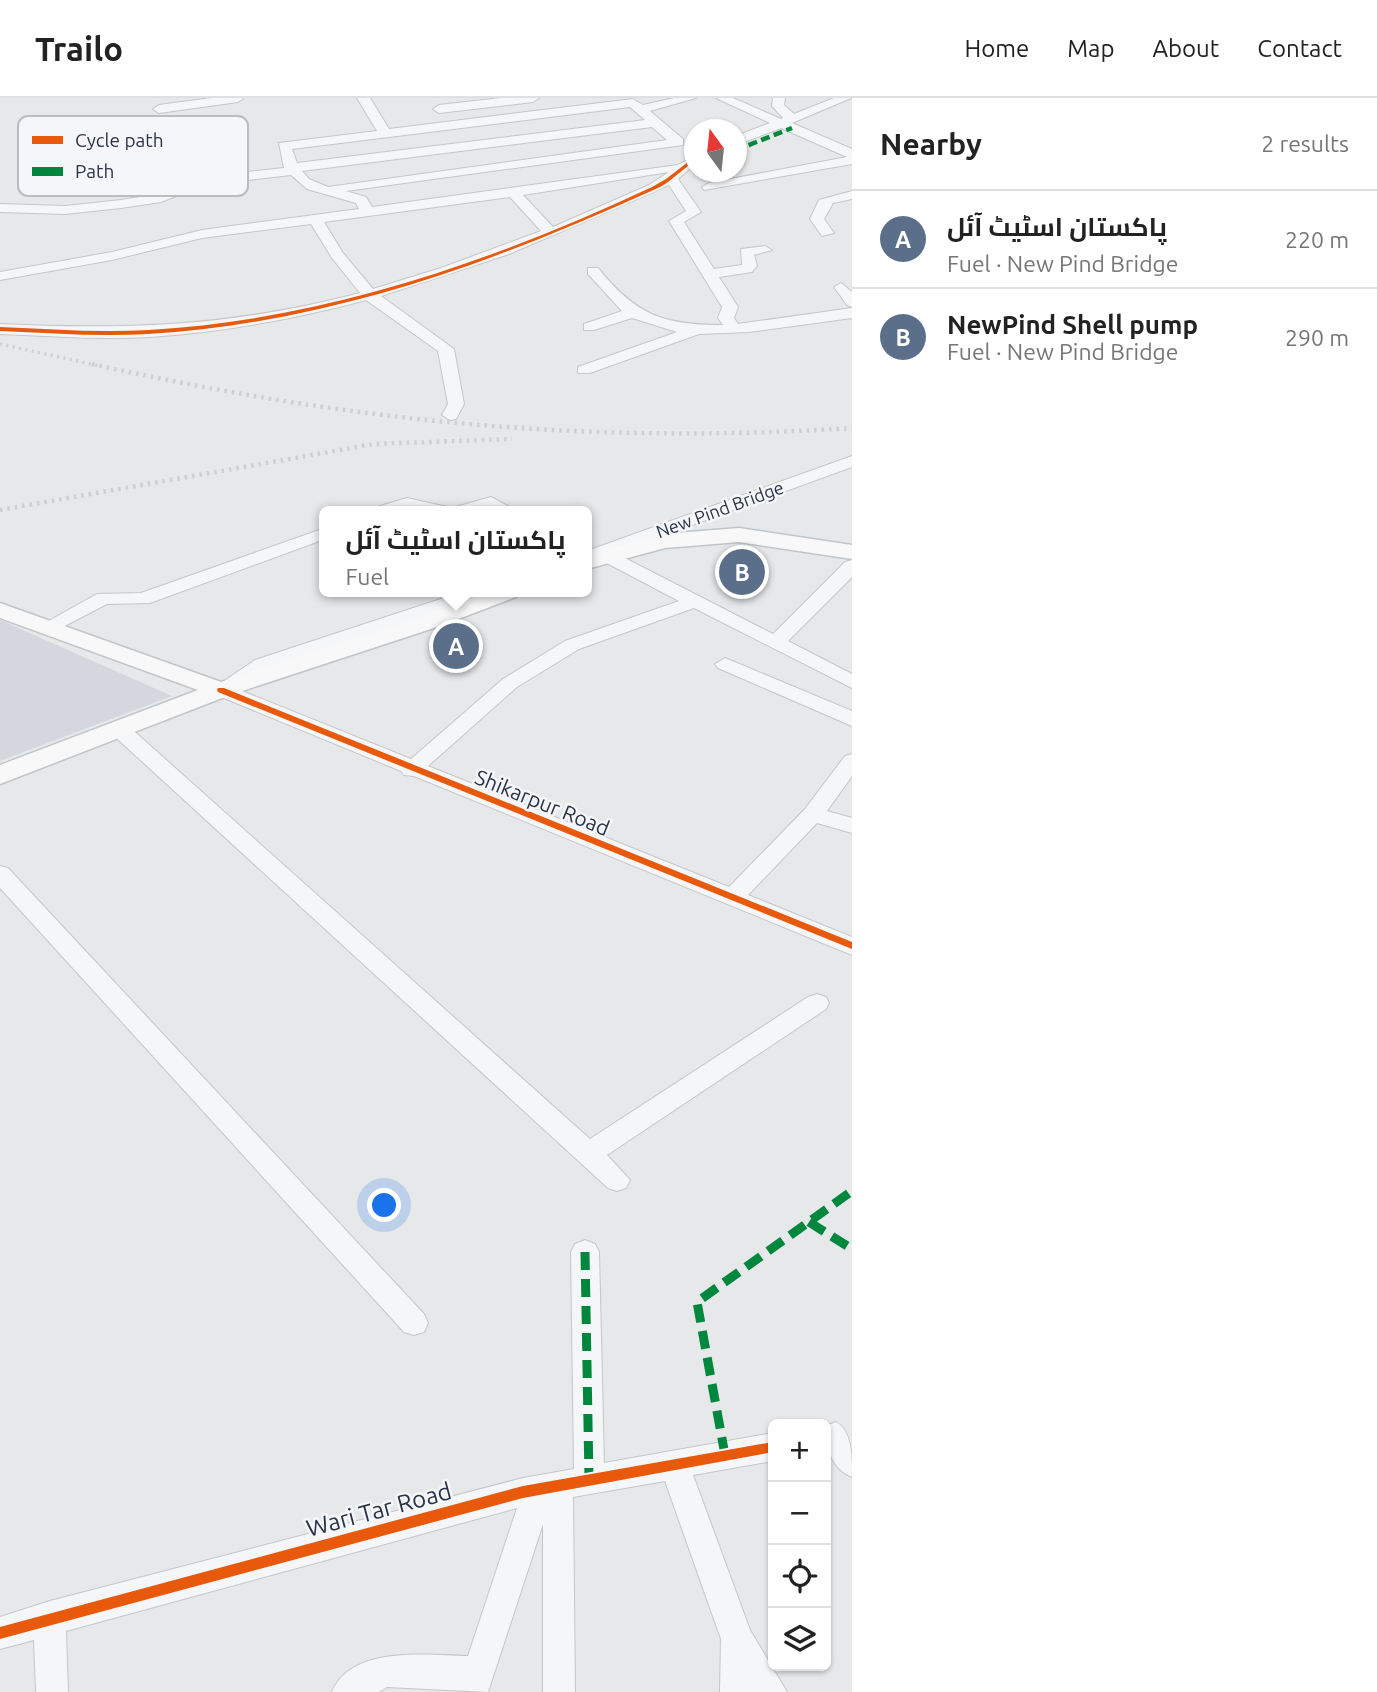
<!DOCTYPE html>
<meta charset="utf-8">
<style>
:root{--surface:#fff;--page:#f6f6f6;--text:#222;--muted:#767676;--line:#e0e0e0;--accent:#2563eb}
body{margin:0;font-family:Ubuntu,Cairo,sans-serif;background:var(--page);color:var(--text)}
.controls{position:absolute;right:21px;bottom:21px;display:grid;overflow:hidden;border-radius:10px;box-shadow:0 2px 5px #0004}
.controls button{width:63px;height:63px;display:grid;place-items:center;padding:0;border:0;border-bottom:2px solid var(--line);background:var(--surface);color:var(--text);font:35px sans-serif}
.compass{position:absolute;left:684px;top:21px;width:63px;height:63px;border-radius:50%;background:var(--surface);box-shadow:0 2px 5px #0004;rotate:345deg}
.you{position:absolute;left:385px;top:1108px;width:24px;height:24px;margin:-18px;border:5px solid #fff;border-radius:50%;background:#1a73e8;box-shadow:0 0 0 10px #1a73e833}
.badge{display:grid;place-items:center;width:46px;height:46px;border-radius:50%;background:var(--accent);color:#fff;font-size:23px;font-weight:700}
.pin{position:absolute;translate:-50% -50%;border:4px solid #fff;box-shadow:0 2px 7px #0006}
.popup{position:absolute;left:319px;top:408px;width:273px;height:91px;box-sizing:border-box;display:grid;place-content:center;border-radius:10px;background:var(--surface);filter:drop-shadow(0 2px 5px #0005);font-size:23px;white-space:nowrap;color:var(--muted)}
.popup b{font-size:26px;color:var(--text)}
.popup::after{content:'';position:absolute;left:50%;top:100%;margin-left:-14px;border:14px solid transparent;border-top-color:var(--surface)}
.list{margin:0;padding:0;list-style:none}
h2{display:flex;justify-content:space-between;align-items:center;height:91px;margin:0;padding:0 28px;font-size:30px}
h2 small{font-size:23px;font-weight:400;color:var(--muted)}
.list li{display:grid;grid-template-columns:46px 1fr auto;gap:21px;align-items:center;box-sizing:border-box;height:98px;padding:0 28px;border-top:2px solid var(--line)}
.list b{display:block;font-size:26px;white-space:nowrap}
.list p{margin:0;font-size:23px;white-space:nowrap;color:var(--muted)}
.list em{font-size:23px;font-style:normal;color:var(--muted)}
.icon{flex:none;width:38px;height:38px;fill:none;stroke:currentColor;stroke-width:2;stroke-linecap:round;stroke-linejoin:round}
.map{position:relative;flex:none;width:852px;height:1594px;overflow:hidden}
header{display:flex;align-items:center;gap:42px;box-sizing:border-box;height:98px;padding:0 35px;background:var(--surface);border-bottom:2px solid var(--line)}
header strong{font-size:33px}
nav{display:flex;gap:38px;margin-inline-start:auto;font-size:24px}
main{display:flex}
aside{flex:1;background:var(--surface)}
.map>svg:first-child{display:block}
.built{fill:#d4d7dd}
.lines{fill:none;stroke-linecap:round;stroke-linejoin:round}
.minor-casing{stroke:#c4c6c8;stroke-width:2}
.major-casing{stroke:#c2c5c8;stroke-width:3}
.minor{fill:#f5f6f7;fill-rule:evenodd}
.major{fill:#f8f8f8;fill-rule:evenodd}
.rail-far1{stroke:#cecfd2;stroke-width:3.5;stroke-dasharray:2 4.5;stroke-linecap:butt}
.rail{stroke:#cecfd2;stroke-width:4.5;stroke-dasharray:2.5 5;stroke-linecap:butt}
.quiet-far1{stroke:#00873e;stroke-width:4.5;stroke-dasharray:9 4.5;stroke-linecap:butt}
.quiet{stroke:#00873e;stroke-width:9;stroke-dasharray:18 9;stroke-linecap:butt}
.cycleway-casing{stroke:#f4f6f9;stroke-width:4}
.cycleway{fill:#e8590c;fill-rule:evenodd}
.labels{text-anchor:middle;stroke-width:5;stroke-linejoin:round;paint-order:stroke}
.far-street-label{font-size:18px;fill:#2b3445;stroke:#f4f6f9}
.street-label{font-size:21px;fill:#2b3445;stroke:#f4f6f9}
.near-street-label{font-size:24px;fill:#2b3445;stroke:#f4f6f9}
.key{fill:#f4f6f9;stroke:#b8bcc3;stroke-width:2}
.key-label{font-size:19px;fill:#2b3445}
</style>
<header>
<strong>Trailo</strong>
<nav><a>Home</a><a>Map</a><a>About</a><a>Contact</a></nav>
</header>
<main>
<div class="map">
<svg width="852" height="1594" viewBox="0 0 852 1594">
<rect width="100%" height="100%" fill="#e6e8ea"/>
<polygon class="built" points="0,522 172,598 0,663"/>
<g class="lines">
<g class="minor-casing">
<g id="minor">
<polygon points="211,0 244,0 238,4 159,15 153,11 159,7"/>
<path d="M357 0H370L389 31 633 1 643 7 674 0H696L650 13 683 41V47L346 93 366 99 372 109 678 67 694 58V67L678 81 701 114 684 124 714 171 742 167 741 151 765 148 772 152 754 157 757 168 752 174 719 179 738 209 734 220 738 226 852 210V220L749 234 699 236 590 275H578V269L677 234 632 220 594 232H584V226L622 213 588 176V170H598C636 217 663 227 723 227L718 220 722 209 669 123 686 113 669 87 509 156 381 198 454 251 464 306 456 321 450 322 442 317 448 306 438 253 366 202C295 221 223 234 150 239 100 242 50 238 0 236V226C129 232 234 228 360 195L332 160 311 126 202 140 112 162 0 182V174L112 154 202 132 359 111 356 105 307 91 291 77 205 87 161 104 121 110 65 116 0 114V106L65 108 121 102 153 97 203 79 284 70 279 45 377 33ZM630 9 645 22 297 65 292 51ZM652 29 667 42 328 89 309 81 302 73ZM669 74 649 87 553 129 523 97ZM510 99 541 133 441 170 373 191 343 155 324 124Z"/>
<polygon points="501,0 539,0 533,4 439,15 433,11 439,7"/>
<polygon points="716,0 733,0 781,21 783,20 772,8 773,0 785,0 784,7 794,16 834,0 851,0 792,25 852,51 852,66 704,92 702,89 709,85 847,59 781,30 736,47 736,38 770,25"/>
<polygon points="852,93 852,101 833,105 824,121 834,135 822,138 810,121 819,102"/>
<polygon points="841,185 852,194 852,209 847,207 834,189"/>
<polygon points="852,358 852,369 615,455 773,536 845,464 852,462 852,479 788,543 852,576 852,590 694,510 579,551 517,589 428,668 729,789 805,711 845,658 852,656 852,678 827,713 852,720 852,735 817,725 748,797 852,839 852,857 414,678 404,677 401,673 214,596 211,592 255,562 462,494 489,494 487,498 269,570 237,591 411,661 503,581 565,543 679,503 599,461 587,464 587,453"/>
<polygon points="491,399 517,413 495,413 489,410 477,413 408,411 374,413 377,409 407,400 452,410"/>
<polygon points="325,430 325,441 150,505 107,506 53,534 39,534 36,530 97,496 141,495"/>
<polygon points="725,560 852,613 852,628 718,570 715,566"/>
<polygon points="119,624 126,626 590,1041 808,899 817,896 826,899 829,905 826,911 607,1057 630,1082 626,1090 617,1093 608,1090 112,636 109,631"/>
<polygon points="0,768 8,770 424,1216 428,1225 424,1234 414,1237 404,1234 0,790"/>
<path d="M585 1142 595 1146 599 1154 604 1365 773 1335V1363L693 1377 750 1532 787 1594H720L721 1541 665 1383 573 1399 575 1594H543V1426L488 1594 387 1589 379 1594H332C351 1547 427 1557 468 1558L517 1410 66 1533 68 1594H36L34 1542 0 1551V1519L50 1503 523 1380 574 1371 571 1154 575 1146Z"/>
<path d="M836 1324C852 1333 852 1358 852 1379 831 1371 826 1349 826 1328Z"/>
</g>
</g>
<g class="major-casing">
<g id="major">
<polygon points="739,430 852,447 852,461 739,444 665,450 587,471 587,457 664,436"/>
<polygon points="487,494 520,494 516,499 440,528 230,597 0,686 0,667 198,592 0,520 0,505 221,584 424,518"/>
</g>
</g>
<use href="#minor" class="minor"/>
<use href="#major" class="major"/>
<polyline class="rail-far1" points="0,246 100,268"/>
<g class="rail">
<path d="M92 266C353 324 586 347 852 330"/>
<polyline points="0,412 374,346 512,341"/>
</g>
<polyline class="quiet-far1" points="736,52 792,30"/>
<g class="quiet">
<polyline points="809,1124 852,1151"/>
<polyline points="585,1154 589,1382"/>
<polyline points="725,1357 697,1204 852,1093"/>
</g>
<g class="cycleway-casing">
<g id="cycleway">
<path d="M692 61H694V64C682 71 673 82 660 89 648 95 634 100 622 106 594 118 566 130 539 141 414 191 283 228 148 236 99 239 49 235 0 233V229C49 231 99 235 149 232 324 222 494 163 652 89L666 81Z"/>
<polygon points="218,590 224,590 852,844 852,851 218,594 217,592"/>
<polygon points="773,1344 773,1354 523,1400 0,1541 0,1529 523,1388"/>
</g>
</g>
<use href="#cycleway" class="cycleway"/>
</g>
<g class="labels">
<g class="far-street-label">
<text transform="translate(720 412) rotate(-20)" y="6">New Pind Bridge</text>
</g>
<g class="street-label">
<text transform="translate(542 705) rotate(22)" y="7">Shikarpur Road</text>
</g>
<g class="near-street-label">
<text transform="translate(379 1412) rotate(-15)" y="8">Wari Tar Road</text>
</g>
</g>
<rect x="18" y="18" width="230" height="80" rx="10" class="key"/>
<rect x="32" y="38" width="31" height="8" fill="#e8590c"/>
<rect x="32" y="69" width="31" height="9" fill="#00873e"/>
<g class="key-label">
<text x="75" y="49">Cycle path</text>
<text x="75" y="80">Path</text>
</g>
</svg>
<div class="controls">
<button>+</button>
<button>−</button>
<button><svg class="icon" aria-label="locate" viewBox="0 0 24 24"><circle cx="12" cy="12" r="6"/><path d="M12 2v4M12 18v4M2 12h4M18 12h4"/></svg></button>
<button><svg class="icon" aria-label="layers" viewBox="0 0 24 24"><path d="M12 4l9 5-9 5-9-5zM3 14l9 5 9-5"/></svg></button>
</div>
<svg class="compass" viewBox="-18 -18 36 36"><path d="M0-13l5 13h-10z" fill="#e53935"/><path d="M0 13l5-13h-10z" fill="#767676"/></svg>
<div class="you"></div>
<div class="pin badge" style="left:456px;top:548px;background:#5c6f8a">A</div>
<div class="popup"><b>پاکستان اسٹیٹ آئل</b>Fuel</div>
<div class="pin badge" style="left:742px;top:474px;background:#5c6f8a">B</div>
</div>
<aside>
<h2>Nearby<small>2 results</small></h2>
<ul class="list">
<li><span class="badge" style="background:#5c6f8a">A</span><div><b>پاکستان اسٹیٹ آئل</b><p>Fuel · New Pind Bridge</p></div><em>220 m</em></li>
<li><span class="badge" style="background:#5c6f8a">B</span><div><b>NewPind Shell pump</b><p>Fuel · New Pind Bridge</p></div><em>290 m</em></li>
</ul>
</aside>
</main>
